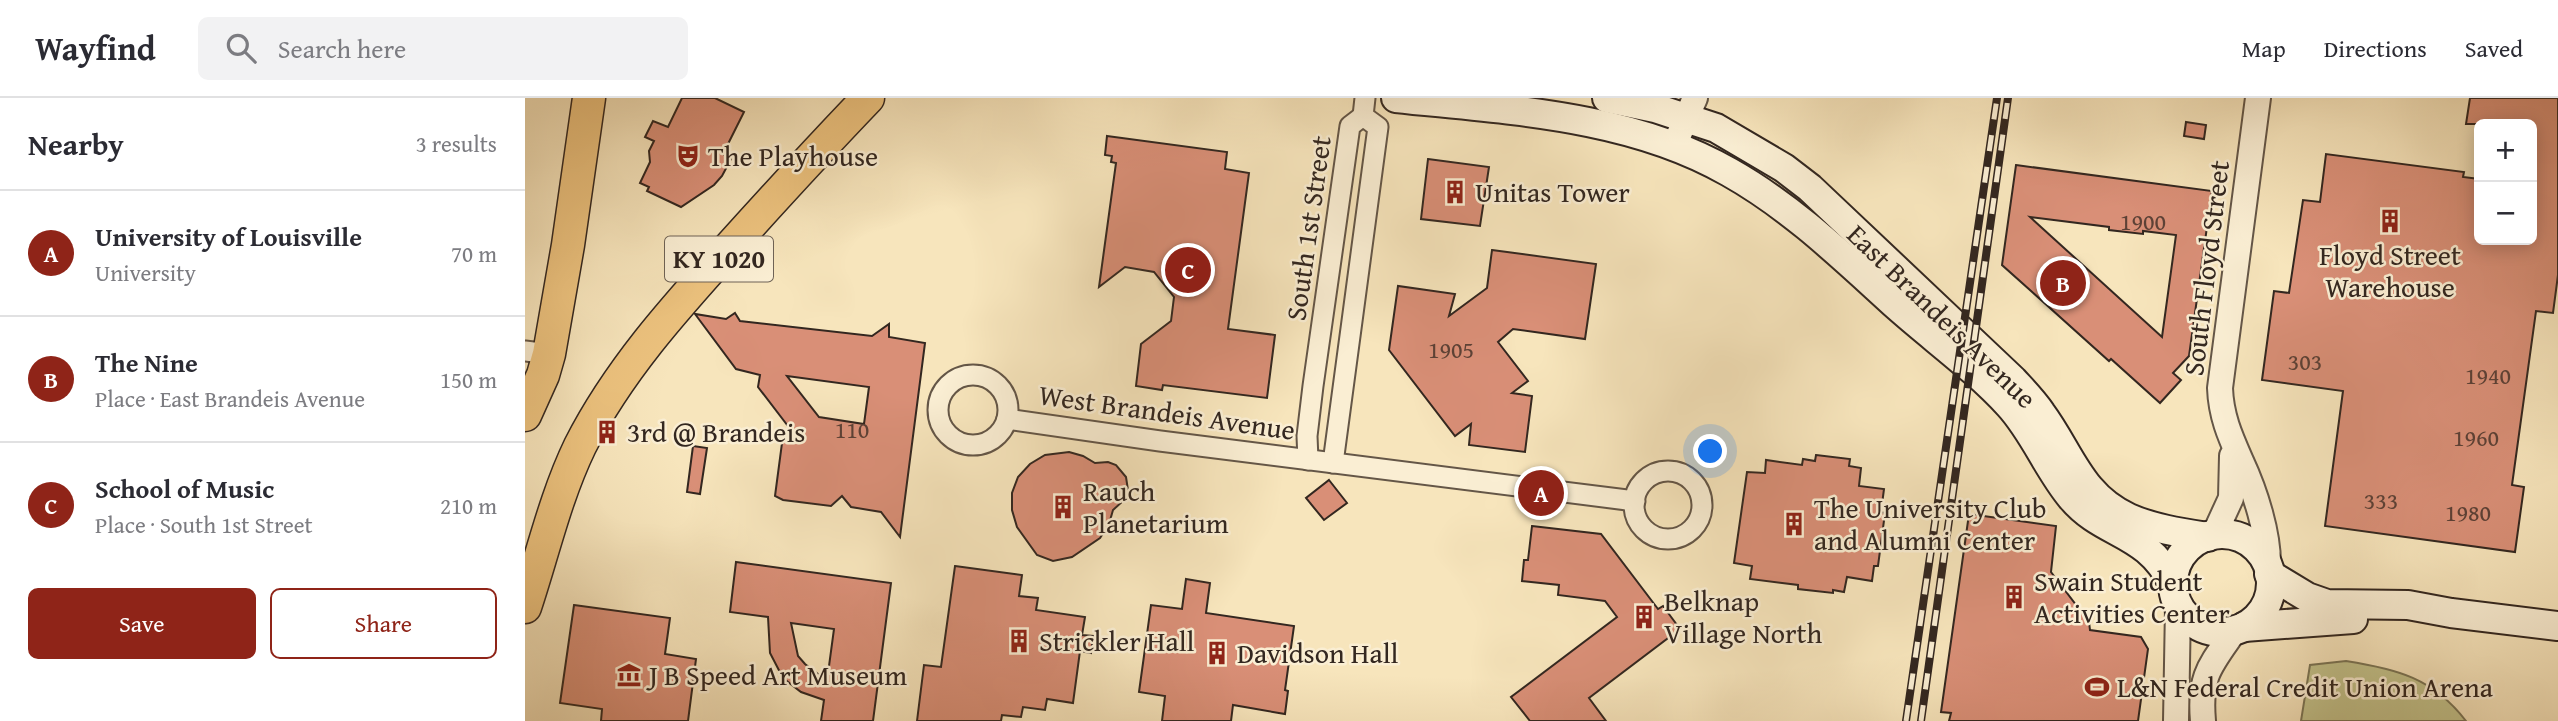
<!DOCTYPE html>
<meta charset="utf-8">
<style>
:root{--surface:#fff;--page:#f2f2f3;--text:#2b2b33;--muted:#7c7c81;--line:#e1e1e2;--accent:#8f2418}
body{margin:0;font-family:"Gentium Book Plus",serif;background:var(--page);color:var(--text)}
.controls{position:absolute;right:21px;top:21px;display:grid;overflow:hidden;border-radius:10px;box-shadow:0 4px 18px #0003}
.controls button{width:63px;height:63px;display:grid;place-items:center;padding:0;border:0;border-bottom:2px solid var(--line);background:var(--surface);color:var(--text);font:35px sans-serif}
.you{position:absolute;left:1186px;top:354px;width:24px;height:24px;margin:-18px;border:5px solid #fff;border-radius:50%;background:#1a73e8;box-shadow:0 0 0 10px #1a73e833}
.badge{display:grid;place-items:center;width:46px;height:46px;border-radius:50%;background:var(--accent);color:#fff;font-size:23px;font-weight:700}
.pin{position:absolute;translate:-50% -50%;border:4px solid #fff;box-shadow:0 2px 7px #0006}
.list{margin:0;padding:0;list-style:none}
h2{display:flex;justify-content:space-between;align-items:center;height:91px;margin:0;padding:0 28px;font-size:30px}
h2 small{font-size:23px;font-weight:400;color:var(--muted)}
.list li{display:grid;grid-template-columns:46px 1fr auto;gap:21px;align-items:center;box-sizing:border-box;height:126px;padding:0 28px;border-top:2px solid var(--line)}
.list b{display:block;font-size:26px;white-space:nowrap}
.list p{margin:0;font-size:23px;white-space:nowrap;color:var(--muted)}
.list em{font-size:23px;font-style:normal;color:var(--muted)}
.actions{display:flex;gap:14px;padding:21px 28px}
.actions a{flex:1;padding:16px 0;border:2px solid var(--accent);border-radius:10px;text-align:center;font-size:24px;color:var(--accent)}
.actions .main{background:var(--accent);color:#fff}
.icon{flex:none;width:38px;height:38px;fill:none;stroke:currentColor;stroke-width:2;stroke-linecap:round;stroke-linejoin:round}
.map{position:relative;flex:none;width:2033px;height:623px;overflow:hidden}
header{display:flex;align-items:center;gap:42px;box-sizing:border-box;height:98px;padding:0 35px;background:var(--surface);border-bottom:2px solid var(--line)}
header strong{font-size:33px}
nav{display:flex;gap:38px;margin-inline-start:auto;font-size:24px}
.search{width:490px;height:63px;background:var(--page);display:flex;align-items:center;gap:18px;box-sizing:border-box;padding:0 24px;border-radius:10px;color:var(--muted);font-size:26px}
main{display:flex}
aside{flex:1;background:var(--surface)}
.map>svg:first-child{display:block}
.green{fill:#c3c38c;stroke:#7b7556;stroke-width:2}
.building{fill:#d98f77;stroke:#332720;stroke-width:2;fill-rule:evenodd}
.lines{fill:none;stroke-linecap:round;stroke-linejoin:round}
.minor-casing{stroke:#645647;stroke-width:23}
.tertiary-casing{stroke:#645647;stroke-width:28}
.secondary-casing{stroke:#332720;stroke-width:32}
.primary-casing{stroke:#332720;stroke-width:35}
.minor{stroke:#faeed3;stroke-width:19}
.tertiary{stroke:#faeed3;stroke-width:24}
.secondary{stroke:#faeed3;stroke-width:28}
.primary{stroke:#ecc27e;stroke-width:32}
.rail-casing{stroke:#332720;stroke-width:8}
.rail{stroke:#faeed3;stroke-width:5;stroke-dasharray:16;stroke-linecap:butt}
.labels{text-anchor:middle;stroke-width:5;stroke-linejoin:round;paint-order:stroke}
.number-label{font-size:24px;fill:#5c4136}
.shield{fill:#faeed3;stroke:#6f6356;stroke-width:2}
.shield-label{font-size:26px;font-weight:bold;fill:#332720}
.poi-label{font-size:28px;fill:#332720;stroke:#faeed3;text-anchor:start}
.street-label{font-size:28px;fill:#332720;stroke:#faeed3}
</style>
<header>
<strong>Wayfind</strong>
<div class="search"><svg class="icon" aria-label="search" viewBox="0 0 24 24"><circle cx="10" cy="10" r="6"/><path d="M15 15l6 6"/></svg>Search here</div>
<nav><a>Map</a><a>Directions</a><a>Saved</a></nav>
</header>
<main>
<aside>
<h2>Nearby<small>3 results</small></h2>
<ul class="list">
<li><span class="badge">A</span><div><b>University of Louisville</b><p>University</p></div><em>70 m</em></li>
<li><span class="badge">B</span><div><b>The Nine</b><p>Place · East Brandeis Avenue</p></div><em>150 m</em></li>
<li><span class="badge">C</span><div><b>School of Music</b><p>Place · South 1st Street</p></div><em>210 m</em></li>
</ul>
<div class="actions"><a class="main">Save</a><a>Share</a></div>
</aside>
<div class="map">
<svg width="2033" height="623" viewBox="0 0 2033 623">
<rect width="100%" height="100%" fill="#f7e5bc"/>
<filter id="stains"><feTurbulence type="fractalNoise" baseFrequency=".00286" numOctaves="4"/><feColorMatrix values="0 0 0 0 .2 0 0 0 0 .09 0 0 0 0 .02 0 0 0 .5 -.17"/></filter>
<radialGradient id="worn" r=".72"><stop offset=".6" stop-color="#630" stop-opacity="0"/><stop offset="1" stop-color="#630" stop-opacity=".3"/></radialGradient>
<path class="green" d="M1821 563C1872 571 1908 580 1941 623H1776L1785 567Z"/>
<g class="building">
<polygon points="157,0 190,0 219,14 198,56 206,61 197,78 189,87 156,109 122,93 124,89 115,85 125,64 124,53 129,43 120,39 128,23 143,29"/>
<polygon points="1945,0 2033,0 2033,177 2028,215 2011,213 1987,387 1999,389 1990,454 1800,428 1818,293 1737,282 1749,193 1764,195 1778,102 1795,104 1801,56 1939,74 1938,79 1954,81 1954,142 2007,142 2007,26 1941,26"/>
<polygon points="1661,24 1681,27 1679,41 1659,38"/>
<polygon points="582,38 702,54 700,71 724,75 703,231 750,237 742,300 638,287 637,292 611,288 616,246 646,223 649,199 629,174 600,169 574,189 591,65 586,64 587,58 580,57"/>
<polygon points="903,61 964,69 955,128 896,121"/>
<path d="M1491 67 1687 93 1664 258 1648 275 1656 282 1635 305 1586 261 1584 263 1477 167ZM1505 119 1584 129V132L1618 136V133L1651 137 1637 239Z"/>
<polygon points="967,152 1071,166 1060,241 988,231 973,244 1003,283 987,295 1007,298 1000,354 944,347 946,326 930,338 864,252 873,188 930,196 924,218 962,190"/>
<path d="M210 215 215 223 347 238 364 226V239L400 245 375 439 356 414 326 409 317 398 306 408 258 402 250 398 257 345 269 336 233 289 235 277 211 271 170 216 201 221ZM262 278 344 289 339 326 294 319Z"/>
<polygon points="168,348 182,350 175,396 162,394"/>
<polygon points="544,354 558,358 570,365 583,364 591,367 601,379 603,392 598,403 588,412 584,426 575,440 547,459 528,463 512,457 492,429 487,412 487,395 493,379 505,366 520,357"/>
<polygon points="1291,357 1325,361 1324,368 1336,370 1334,388 1359,391 1356,414 1360,415 1353,468 1349,468 1347,483 1322,479 1319,494 1308,492 1308,495 1273,491 1273,487 1225,481 1227,468 1209,465 1222,374 1240,375 1241,362 1277,367 1278,361 1290,363"/>
<polygon points="804,382 822,405 799,422 781,400"/>
<polygon points="1444,416 1531,428 1526,474 1564,524 1565,532 1616,539 1623,551 1613,623 1424,623 1426,615 1416,614"/>
<polygon points="1007,428 1076,436 1133,511 1138,508 1155,531 1064,600 1081,623 1005,623 986,599 1092,519 1080,503 1033,497 1034,487 997,483 999,462 1003,462"/>
<path d="M211 464 366 485 348 623H296L299 602 276 594 258 580 245 555 243 519 205 514ZM266 525 309 531 302 583 280 566 273 558Z"/>
<polygon points="430,468 497,477 494,498 513,500 511,512 560,519 557,537 568,538 567,547 566,555 555,553 548,605 522,601 520,612 498,609 496,619 477,617 476,623 392,623 399,567 416,569"/>
<polygon points="661,481 685,485 681,515 769,528 760,592 763,593 760,616 708,607 706,623 637,623 640,598 614,594 626,507 657,511"/>
<polygon points="49,507 145,520 140,556 171,561 163,623 76,623 77,611 35,605"/>
</g>
<g class="lines">
<g class="minor-casing">
<g id="minor">
<polyline points="838,18 840,0"/>
<polyline points="0,253 24,256"/>
<circle cx="448" cy="312" r="35"/>
<polyline points="482,321 635,343 1110,403"/>
<polyline points="783,362 782,338 788,288 825,28 838,18"/>
<polyline points="808,365 853,29 838,18"/>
<circle cx="1143" cy="407" r="34"/>
</g>
</g>
<g class="tertiary-casing">
<g id="tertiary">
<path d="M1733 0 1695 290C1696 318 1705 338 1716 363 1730 393 1744 436 1743 469"/>
<polyline points="1149,48 1170,0"/>
<polyline points="1689,437 1706,400 1707,358"/>
<polyline points="1651,623 1653,509"/>
<path d="M1678 623C1674 577 1685 568 1710 532"/>
</g>
</g>
<g class="secondary-casing">
<g id="secondary">
<path d="M871 0C983 12 1105 17 1204 74 1268 110 1319 160 1373 209 1409 241 1451 271 1484 307 1509 334 1522 370 1546 399 1578 438 1622 432 1648 486"/>
<path d="M1082 0 1130 10 1191 30 1259 70 1285 90 1488 282C1497 292 1508 303 1516 315 1545 354 1555 398 1604 420 1629 431 1657 435 1683 439"/>
<circle cx="1697" cy="485" r="49"/>
<polyline points="1744,476 1782,499 1802,506 1883,507 1926,515 2033,528"/>
<polyline points="1719,529 1828,521"/>
</g>
</g>
<g class="primary-casing">
<g id="primary">
<polyline points="0,317 18,277 24,256 43,147 64,0"/>
<path d="M0 509C18 455 30 400 55 348 93 273 149 211 205 149 251 98 296 49 343 0"/>
</g>
</g>
<use href="#minor" class="minor"/>
<use href="#tertiary" class="tertiary"/>
<use href="#secondary" class="secondary"/>
<use href="#primary" class="primary"/>
<g class="rail-casing">
<g id="rail">
<polyline points="1381,623 1472,0"/>
<polyline points="1396,623 1483,0"/>
</g>
</g>
<use href="#rail" class="rail"/>
</g>
<defs>
<g id="theatre-bare" transform="scale(1.89)"><path d="M-5-5.5Q0-4 5-5.5V0Q5 5 0 6Q-5 5-5 0ZM-3.3-2.5H-1v1.5H-3.3ZM1-2.5H3.3v1.5H1ZM-2.8 1Q0 5.5 2.8 1Z" fill="#8f2418" stroke="#faeed3" stroke-width="2.5" paint-order="stroke"/></g>
<g id="building-bare" transform="scale(1.89)"><path d="M-4-6H4V6H1V3H-1V6H-4ZM-2.5-4.3h1.7v1.8h-1.7ZM.8-4.3h1.7v1.8H.8ZM-2.5-1h1.7V.8h-1.7ZM.8-1h1.7V.8H.8Z" fill="#8f2418" stroke="#faeed3" stroke-width="2.5" paint-order="stroke"/></g>
<g id="museum-bare" transform="scale(1.89)"><path d="M0-6L6-3V-2H-6V-3ZM-5-1h2V3h-2ZM-1-1h2V3h-2ZM3-1h2V3H3ZM-6 4H6V6H-6Z" fill="#8f2418" stroke="#faeed3" stroke-width="2.5" paint-order="stroke"/></g>
<g id="stadium-bare" transform="scale(1.89)"><path d="M0-5a6.5 5 0 1 0 0 10a6.5 5 0 1 0 0-10ZM-3.5-1.8h7v3.6h-7Z" fill="#8f2418" stroke="#faeed3" stroke-width="2.5" paint-order="stroke"/></g>
</defs>
<g fill-rule="evenodd">
<use href="#theatre-bare" x="163" y="58"/>
<use href="#building-bare" x="930" y="94"/>
<use href="#building-bare" x="1865" y="123"/>
<use href="#building-bare" x="82" y="334"/>
<use href="#building-bare" x="538" y="409"/>
<use href="#building-bare" x="1269" y="426"/>
<use href="#building-bare" x="1489" y="499"/>
<use href="#building-bare" x="1119" y="519"/>
<use href="#building-bare" x="494" y="543"/>
<use href="#building-bare" x="692" y="555"/>
<use href="#museum-bare" x="104" y="577"/>
<use href="#stadium-bare" x="1572" y="589"/>
</g>
<g class="labels">
<g class="number-label">
<text x="1618" y="132">1900</text>
<text x="926" y="260">1905</text>
<text x="1780" y="272">303</text>
<text x="1963" y="286">1940</text>
<text x="327" y="340">110</text>
<text x="1951" y="348">1960</text>
<text x="1856" y="411">333</text>
<text x="1943" y="423">1980</text>
</g>
<rect class="shield" x="140" y="138.5" width="108" height="45" rx="5"/>
<g class="shield-label">
<text x="194" y="170">KY 1020</text>
</g>
<g class="poi-label">
<text x="183" y="68">The Playhouse</text>
<text x="950" y="104">Unitas Tower</text>
<text x="1865" y="167" text-anchor="middle">Floyd Street<tspan x="1865" dy="32">Warehouse</tspan></text>
<text x="102" y="344">3rd @ Brandeis</text>
<text x="558" y="403">Rauch<tspan x="558" dy="32">Planetarium</tspan></text>
<text x="1289" y="420">The University Club<tspan x="1289" dy="32">and Alumni Center</tspan></text>
<text x="1509" y="493">Swain Student<tspan x="1509" dy="32">Activities Center</tspan></text>
<text x="1139" y="513">Belknap<tspan x="1139" dy="32">Village North</tspan></text>
<text x="514" y="553">Strickler Hall</text>
<text x="712" y="565">Davidson Hall</text>
<text x="124" y="587">J B Speed Art Museum</text>
<text x="1592" y="599">L&amp;N Federal Credit Union Arena</text>
</g>
<g class="street-label">
<text transform="translate(783 130) rotate(-82)" y="10">South 1st Street</text>
<text transform="translate(1681 170) rotate(-83)" y="10">South Floyd Street</text>
<text transform="translate(1417 218) rotate(44)" y="10">East Brandeis Avenue</text>
<text transform="translate(642 314) rotate(8)" y="10">West Brandeis Avenue</text>
</g>
</g>
<rect width="100%" height="100%" filter="url(#stains)"/>
<rect width="100%" height="100%" fill="url(#worn)"/>
</svg>
<div class="controls">
<button>+</button>
<button>−</button>
</div>
<div class="you"></div>
<div class="pin badge" style="left:1016px;top:395px">A</div>
<div class="pin badge" style="left:1538px;top:185px">B</div>
<div class="pin badge" style="left:663px;top:172px">C</div>
</div>
</main>
